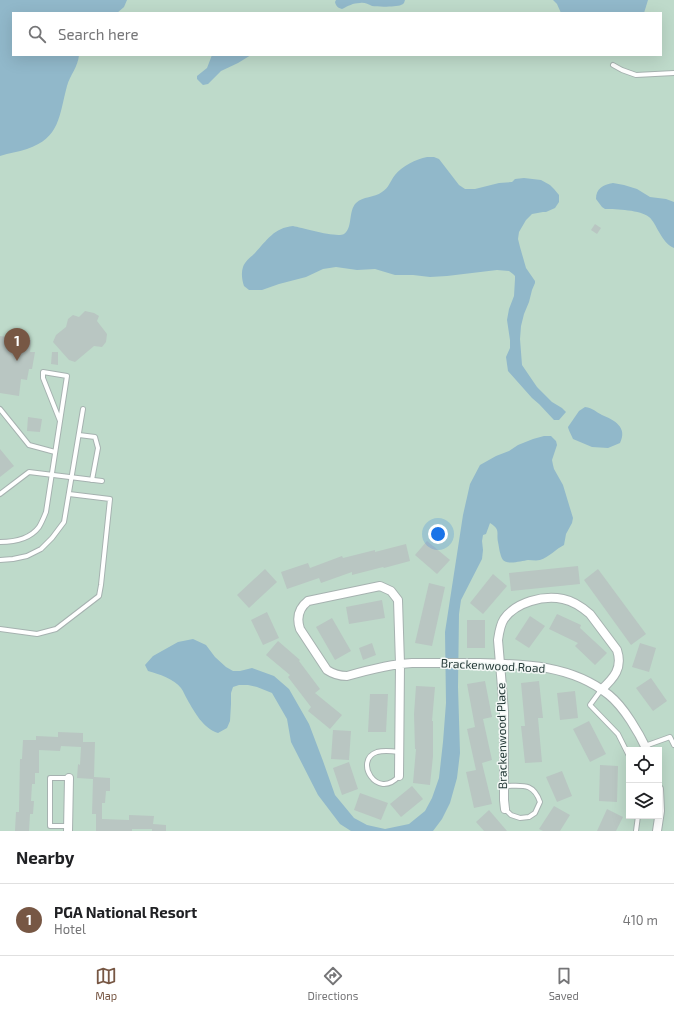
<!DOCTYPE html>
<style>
:root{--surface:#fff;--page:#f2f2f2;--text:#202124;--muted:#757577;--line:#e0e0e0;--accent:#775744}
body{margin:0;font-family:"Exo 2",sans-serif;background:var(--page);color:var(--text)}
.controls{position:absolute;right:12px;bottom:12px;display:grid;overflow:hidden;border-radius:0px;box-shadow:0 4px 16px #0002}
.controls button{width:36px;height:36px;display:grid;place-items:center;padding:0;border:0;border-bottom:1px solid var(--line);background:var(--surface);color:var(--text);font:20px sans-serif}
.you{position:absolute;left:438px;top:534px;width:14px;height:14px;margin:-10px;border:3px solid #fff;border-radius:50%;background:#1a73e8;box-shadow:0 0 0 6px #1a73e833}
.badge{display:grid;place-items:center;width:26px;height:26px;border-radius:50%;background:var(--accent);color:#fff;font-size:13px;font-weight:700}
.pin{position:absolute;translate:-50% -33px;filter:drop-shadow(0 1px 2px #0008)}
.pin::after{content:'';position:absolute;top:21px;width:14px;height:12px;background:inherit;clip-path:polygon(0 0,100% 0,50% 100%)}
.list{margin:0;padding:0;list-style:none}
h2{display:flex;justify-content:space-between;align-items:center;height:52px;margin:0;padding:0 16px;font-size:17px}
h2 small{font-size:13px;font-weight:400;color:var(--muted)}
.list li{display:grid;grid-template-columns:26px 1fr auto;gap:12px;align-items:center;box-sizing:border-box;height:72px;padding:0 16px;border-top:1px solid var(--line)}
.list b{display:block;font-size:15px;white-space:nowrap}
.list p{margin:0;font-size:13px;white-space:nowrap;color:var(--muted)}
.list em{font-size:13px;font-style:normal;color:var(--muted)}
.icon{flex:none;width:22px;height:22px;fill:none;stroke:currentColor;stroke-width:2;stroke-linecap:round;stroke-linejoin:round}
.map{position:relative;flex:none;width:674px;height:831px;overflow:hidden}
.search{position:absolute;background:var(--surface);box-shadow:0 4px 16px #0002;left:12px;right:12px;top:12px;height:44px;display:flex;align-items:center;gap:10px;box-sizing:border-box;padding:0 14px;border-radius:0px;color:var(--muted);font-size:15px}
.sheet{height:124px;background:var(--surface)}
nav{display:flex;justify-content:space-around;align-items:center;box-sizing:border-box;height:56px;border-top:1px solid var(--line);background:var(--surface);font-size:11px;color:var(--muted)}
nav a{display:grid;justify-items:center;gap:2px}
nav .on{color:var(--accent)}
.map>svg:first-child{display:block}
.green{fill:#bedaca;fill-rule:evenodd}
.water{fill:#91b8ca}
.building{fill:#b9c6c2}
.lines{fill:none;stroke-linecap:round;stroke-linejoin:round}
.lane-casing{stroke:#a6b2b0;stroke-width:6}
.street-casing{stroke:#a6b2b0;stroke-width:10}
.lane{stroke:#fff;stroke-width:4}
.street{stroke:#fff;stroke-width:8}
.labels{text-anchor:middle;stroke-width:3;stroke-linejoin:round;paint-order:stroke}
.street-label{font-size:12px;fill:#253a38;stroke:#f3f8f6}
</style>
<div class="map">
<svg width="674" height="831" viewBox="0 0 674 831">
<rect width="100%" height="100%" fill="#e3ebe9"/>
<path class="green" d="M0 0H674V831H0ZM13 13H661V55H13ZM629 750H659V816H629Z"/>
<g class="water">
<path d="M0 0H127L124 7 117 13H13V55H79C78 67 70 75 67 86 59 116 60 138 27 149 18 152 9 153 0 156Z"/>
<path d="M336 0H405C404 3 404 4 401 5 396 7 378 7 372 6 368 4 364 2 360 3 353 3 348 6 342 9 338 8 336 6 335 2Z"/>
<polygon points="553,0 648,0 644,13 561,13 557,4"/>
<polygon points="212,55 251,55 238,63 221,71 208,84 203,85 197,79 197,76 207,68"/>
<path d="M427 157H434L439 159 459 185 465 189H475L499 183 512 182 515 179 524 178 541 180 550 185 554 189 559 195V202L555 208 546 212H543L532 214 526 220 519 232 518 239 520 247 526 268 535 281V283L532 290 529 302 524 314 521 326 520 339 522 365 537 387 552 402 562 408 566 412 559 420H554L539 404 532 398 508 371 506 357 510 348V340L507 320 509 309 514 296 515 279V276L513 274 509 271 497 270 447 276 430 277 413 275H395L375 269 357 270 336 267 323 269 306 277 279 284 262 290H249L244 286C242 280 241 273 243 267 245 261 251 257 255 253 267 240 274 228 293 226 303 228 336 238 344 234 353 228 348 211 356 203 363 196 374 198 382 192 389 188 390 181 395 175 402 166 416 159 427 157Z"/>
<path d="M613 183 624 185 637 189 650 197 666 199 674 202V248C667 245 663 239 659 232 656 227 653 220 649 217 641 210 616 209 605 209L602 207 596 199C596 188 603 185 613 183Z"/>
<path d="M585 407C593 408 596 412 602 415 614 420 628 427 620 443L608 448 592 447 573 439C572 436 568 429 568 427L579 411Z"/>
<path d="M544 436H551L556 441 557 445 552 460 553 465 554 469 563 485 573 518 572 523 566 534 564 545C556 549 549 557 540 560 536 561 532 560 528 560 522 561 507 565 503 560 500 556 499 547 498 542 496 532 501 530 490 523L486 534 483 535 482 541 483 550 482 559 461 600 459 614 458 687 460 753 457 778 450 803 442 819 433 831H351L340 824 318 795 291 742 287 719 272 693 257 687 248 685H239L233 687 231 693V704L230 721 227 728 218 733C203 728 195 713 187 699 185 696 184 692 181 688 174 679 159 674 148 671L145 665 153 656 178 642 193 639 206 645 215 657 226 667 233 671H240L252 668 274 676 289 689 309 724 323 761 335 795 354 818 367 825 385 829 409 824 425 811 432 798 439 778 443 742 446 703 445 632 463 515 470 484 480 465 496 456 509 451 518 445 533 439Z"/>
</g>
<g class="building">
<polygon points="595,224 601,228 597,234 591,230"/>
<polygon points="85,311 94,313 99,316 97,321 107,334 106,342 102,347 94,346 75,362 69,360 53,342 56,335 66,327 68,319 73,315 79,317"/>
<polygon points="0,336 31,340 30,352 35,352 32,369 29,369 27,380 21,379 19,396 0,393"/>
<polygon points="52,352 58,352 58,365 51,364"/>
<polygon points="28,417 42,419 40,432 27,431"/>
<polygon points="0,449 14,466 0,477"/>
<polygon points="427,541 450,560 437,574 415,555"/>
<polygon points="406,544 410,561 384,568 383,567 352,575 352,572 321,583 319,578 287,589 281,572 308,563 310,568 342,556 343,558 375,550 375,552"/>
<polygon points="578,566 580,584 511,591 509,573"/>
<polygon points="265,569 277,582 249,608 237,595"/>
<polygon points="598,569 646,634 631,645 584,580"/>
<polygon points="493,574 507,586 483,614 470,603"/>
<polygon points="429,583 445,587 432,646 415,643"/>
<polygon points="382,600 385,618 349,624 346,607"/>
<polygon points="267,612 279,638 263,645 251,620"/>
<polygon points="557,614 581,625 580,628 607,653 595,665 575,646 578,643 549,629"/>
<polygon points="530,616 545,626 529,648 515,639"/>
<polygon points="332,618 351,651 335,660 316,627"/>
<rect x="467" y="620" width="18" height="28"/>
<polygon points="278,641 300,660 299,661 320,689 315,693 342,715 330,729 308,711 311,707 288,677 290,675 266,655"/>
<polygon points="372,643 376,655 363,660 359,648"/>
<polygon points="640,643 656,648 649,672 632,667"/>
<polygon points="651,678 667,701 653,711 636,688"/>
<polygon points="485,681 492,717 483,719 492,760 482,763 492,804 474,808 466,772 476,770 467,729 475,727 467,684"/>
<polygon points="539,681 543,718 538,718 542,762 525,763 521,726 525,726 521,683"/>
<polygon points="416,686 435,687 432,721 433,721 433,756 430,785 413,783 416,749 415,749 414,714"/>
<polygon points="575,691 578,718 560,720 557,693"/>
<polygon points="370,694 388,694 386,732 368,732"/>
<polygon points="589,721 606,754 590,762 573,729"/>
<polygon points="333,730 351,731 349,760 331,759"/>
<polygon points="58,732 83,733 83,742 95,742 94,777 110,778 110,791 106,791 105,803 102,803 102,819 129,820 129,815 154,816 153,824 166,825 166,831 152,831 152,829 132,829 132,831 96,831 96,814 92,814 93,779 77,778 78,764 80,765 81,747 61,746 60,751 39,750 39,773 35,773 35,784 32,784 31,801 34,801 33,814 30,814 29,831 15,831 16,812 19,812 20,759 22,759 23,740 36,740 36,736 58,737"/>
<polygon points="349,762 358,789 342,795 333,768"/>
<polygon points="600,765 618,766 617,802 599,801"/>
<polygon points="562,771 572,796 557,802 546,777"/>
<polygon points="412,786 423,799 401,817 390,804"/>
<polygon points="360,793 388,803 381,820 354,810"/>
<polygon points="554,806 570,815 560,831 543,831 539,829"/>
<polygon points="607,809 623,817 616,831 597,831"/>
<polygon points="489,810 507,831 484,831 476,822"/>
</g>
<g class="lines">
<g class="lane-casing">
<g id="lane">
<polyline points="613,65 622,70 636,75 674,73"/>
<polyline points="0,409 29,445 55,452"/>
<polyline points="79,435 95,437 98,448 92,480"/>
<polyline points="0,494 29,472 102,481"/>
<path d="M0 542C14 542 30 539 39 527 42 522 44 517 46 512L67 376 43 372V378L60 421"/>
<polyline points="0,560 13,559 27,556 41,549 52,538 64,522 83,409"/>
<polyline points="0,629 37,634 56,629 99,596 101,585 110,499 69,494"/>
<polyline points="601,690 590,705 618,734 629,756"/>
<polyline points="645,746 670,737 674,745"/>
<path d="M399 776C377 801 353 760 377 752 384 750 392 751 399 752"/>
<path d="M504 786C522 786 533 782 540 802L535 813 529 817 520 818 511 815 505 809"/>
<polyline points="68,826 50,826 50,778 69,778"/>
<polyline points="636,831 638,816"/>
</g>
</g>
<g class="street-casing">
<g id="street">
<path d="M399 776 400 664 398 600 391 591 380 586 308 601C299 608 296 617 300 629L327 670C333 674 339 676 347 676 368 670 390 664 412 663 434 663 457 663 479 663 524 664 572 665 609 695 624 707 639 733 647 750"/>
<path d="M505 809 504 800V711L498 640C499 633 500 625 504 619 516 602 543 595 563 599 573 601 582 607 590 614L617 650C623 668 614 678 601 690"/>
<polyline points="68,831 69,778"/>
<polyline points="657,831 660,811 659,789"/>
</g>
</g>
<use href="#lane" class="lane"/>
<use href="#street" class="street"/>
</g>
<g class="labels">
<g class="street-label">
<text transform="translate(493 666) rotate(3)" y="4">Brackenwood Road</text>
<text transform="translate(502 736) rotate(-91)" y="4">Brackenwood Place</text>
</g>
</g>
</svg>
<div class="controls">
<button><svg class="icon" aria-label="locate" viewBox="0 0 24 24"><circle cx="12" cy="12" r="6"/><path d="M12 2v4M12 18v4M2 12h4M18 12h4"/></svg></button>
<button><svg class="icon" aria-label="layers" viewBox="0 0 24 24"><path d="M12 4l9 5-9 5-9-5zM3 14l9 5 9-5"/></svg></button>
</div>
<div class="you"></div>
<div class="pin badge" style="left:17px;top:361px">1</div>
<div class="search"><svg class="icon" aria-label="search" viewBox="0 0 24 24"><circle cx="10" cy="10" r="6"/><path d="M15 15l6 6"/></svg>Search here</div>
</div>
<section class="sheet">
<h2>Nearby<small></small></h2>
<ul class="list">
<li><span class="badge">1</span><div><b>PGA National Resort</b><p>Hotel</p></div><em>410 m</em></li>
</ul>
</section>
<nav>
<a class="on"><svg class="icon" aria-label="map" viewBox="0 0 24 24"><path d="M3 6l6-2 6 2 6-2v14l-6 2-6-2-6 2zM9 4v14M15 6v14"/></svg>Map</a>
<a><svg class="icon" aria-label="directions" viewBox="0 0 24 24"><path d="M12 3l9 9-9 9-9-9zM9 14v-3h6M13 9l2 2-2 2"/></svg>Directions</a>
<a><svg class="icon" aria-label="saved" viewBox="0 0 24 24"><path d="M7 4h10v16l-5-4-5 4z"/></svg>Saved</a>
</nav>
